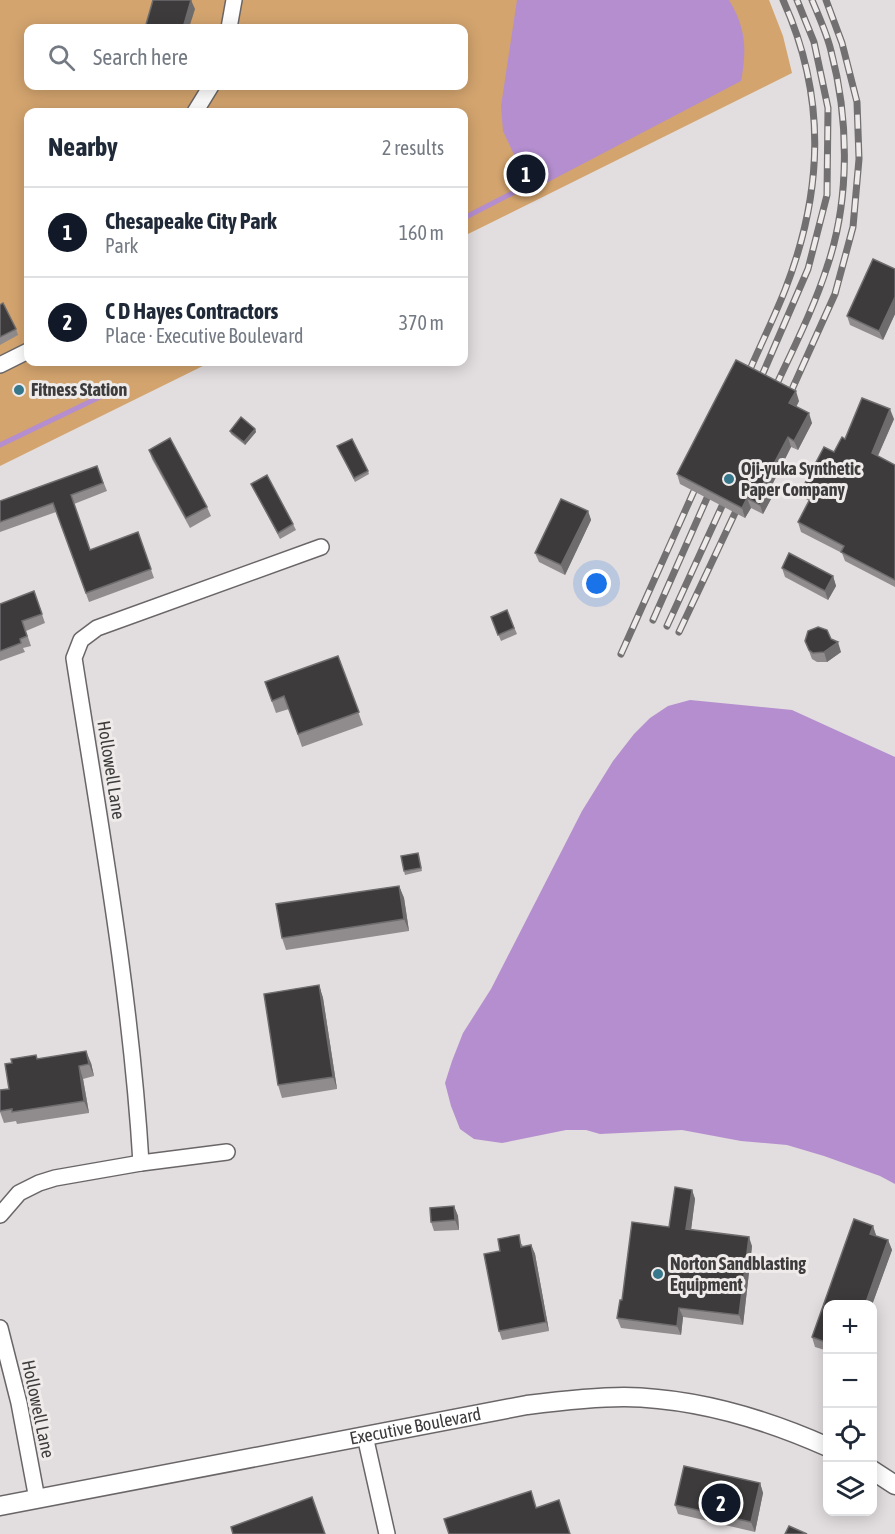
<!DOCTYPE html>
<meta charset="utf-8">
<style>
:root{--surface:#fff;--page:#f2f2f3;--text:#1f2937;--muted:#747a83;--line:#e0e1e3;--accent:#111827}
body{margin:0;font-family:"Asap Condensed",sans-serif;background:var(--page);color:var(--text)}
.controls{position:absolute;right:18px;bottom:18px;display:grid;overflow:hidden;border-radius:12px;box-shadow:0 3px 15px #0003}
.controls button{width:54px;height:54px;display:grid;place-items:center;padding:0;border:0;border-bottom:2px solid var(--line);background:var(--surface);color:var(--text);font:30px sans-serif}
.you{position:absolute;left:597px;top:584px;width:21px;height:21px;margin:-15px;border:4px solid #fff;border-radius:50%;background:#1a73e8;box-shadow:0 0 0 9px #1a73e833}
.badge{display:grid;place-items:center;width:39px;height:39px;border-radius:50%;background:var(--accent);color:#fff;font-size:20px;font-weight:700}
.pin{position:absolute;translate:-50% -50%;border:3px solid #fff;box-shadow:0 2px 6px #0006}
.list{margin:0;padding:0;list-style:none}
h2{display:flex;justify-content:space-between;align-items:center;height:78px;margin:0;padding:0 24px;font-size:26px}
h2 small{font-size:20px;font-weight:400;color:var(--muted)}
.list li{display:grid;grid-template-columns:39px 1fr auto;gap:18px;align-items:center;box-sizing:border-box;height:90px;padding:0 24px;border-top:2px solid var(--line)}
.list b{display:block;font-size:22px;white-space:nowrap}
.list p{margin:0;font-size:20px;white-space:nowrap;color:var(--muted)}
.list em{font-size:20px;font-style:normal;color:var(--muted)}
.icon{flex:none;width:33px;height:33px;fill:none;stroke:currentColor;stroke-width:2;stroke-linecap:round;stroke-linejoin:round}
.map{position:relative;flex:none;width:895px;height:1534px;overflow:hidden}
.search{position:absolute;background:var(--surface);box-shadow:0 3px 15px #0003;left:24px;top:24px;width:444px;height:66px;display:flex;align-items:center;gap:15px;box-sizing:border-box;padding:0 21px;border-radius:12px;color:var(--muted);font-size:22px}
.panel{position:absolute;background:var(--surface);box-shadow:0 3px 15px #0003;left:24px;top:108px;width:444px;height:258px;border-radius:12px}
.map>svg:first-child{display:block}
.green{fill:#d3a46e;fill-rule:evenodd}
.water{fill:#b48ecf}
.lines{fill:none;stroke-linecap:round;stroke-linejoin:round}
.stream{stroke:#b48ecf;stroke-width:5}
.minor-casing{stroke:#6a6667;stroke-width:18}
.tertiary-casing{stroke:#6a6667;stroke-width:21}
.minor{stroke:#fff;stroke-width:15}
.tertiary{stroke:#fff;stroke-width:18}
.rail-casing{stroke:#737071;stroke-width:7}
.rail{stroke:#efebeb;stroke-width:4.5;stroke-dasharray:14;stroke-linecap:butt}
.wall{fill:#908c8d}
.shaded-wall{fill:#6e6c6d}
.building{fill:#3d3b3c;stroke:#6e6c6d;stroke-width:1.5}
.poi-dot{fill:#37778b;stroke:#efebeb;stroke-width:2}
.labels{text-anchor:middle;stroke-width:6;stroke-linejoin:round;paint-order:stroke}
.poi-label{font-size:18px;font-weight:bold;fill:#3d3b3b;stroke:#efebeb;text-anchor:start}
.street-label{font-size:18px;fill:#3d3b3b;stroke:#efebeb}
</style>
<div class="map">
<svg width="895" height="1534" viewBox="0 0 895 1534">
<rect width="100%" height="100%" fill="#e2ddde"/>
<path class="green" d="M0 0H769L783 36 792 73 464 236V112H28V362H211L0 466ZM28 28H464V86H28Z"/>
<g class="water">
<path d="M517 0H729C746 28 747 50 741 81L531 191 503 131 501 106Z"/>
<polygon points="690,700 792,710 895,757 895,1184 880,1176 824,1156 787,1145 741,1141 682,1130 600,1134 586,1130 566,1130 502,1143 474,1139 460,1129 451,1106 445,1083 452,1061 463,1033 491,989 582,811 613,761 634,734 650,718 668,706"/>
</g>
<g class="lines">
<g class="stream">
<polyline points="464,218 528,185"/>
<polyline points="0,445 108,393"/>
</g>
<g class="minor-casing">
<g id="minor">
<polyline points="229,28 234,0"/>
<polyline points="195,112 211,86"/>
<polyline points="0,365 28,351"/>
<path d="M141 1163C131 994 100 825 74 658L81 640 97 628 321 547"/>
<polyline points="0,1215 19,1193 39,1183 55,1178 141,1163 227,1152"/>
<polyline points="0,1328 19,1403 37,1499"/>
<polyline points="365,1436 387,1534"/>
</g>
</g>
<g class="tertiary-casing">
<g id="tertiary">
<polyline points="872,1470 895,1485"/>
<path id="s1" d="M0 1506 527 1405C559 1401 591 1397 624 1397 695 1398 763 1418 828 1447"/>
</g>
</g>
<use href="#minor" class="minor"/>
<use href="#tertiary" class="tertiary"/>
<g class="rail-casing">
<g id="rail">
<path d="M748 374C760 346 774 318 785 290 823 192 827 97 783 0"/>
<polyline points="760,380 808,269 827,195 828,108 814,42 797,0"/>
<path d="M775 388C793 349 814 308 827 267 850 200 849 119 831 51 827 34 819 17 812 0"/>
<polyline points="789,396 835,294 853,227 859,159 857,102 842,43 826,0"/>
<polyline points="653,620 707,498"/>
<polyline points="667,626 722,506"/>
<polyline points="679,632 735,513"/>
<polyline points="621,654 694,491"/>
</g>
</g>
<use href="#rail" class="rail"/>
</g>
<g class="wall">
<polygon points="895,269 895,314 883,340 850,325 847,316"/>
<polygon points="0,305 16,329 18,335 0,345"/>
<polygon points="799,401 796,407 812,423 798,450 791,447 769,491 771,499 763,514 751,508 745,518 680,484 677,474"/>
<polygon points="894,419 878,456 895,465 895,587 845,561 842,553 801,532 798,522 809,501 806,499 802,489 845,439"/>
<polygon points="255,429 256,432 245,445 231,434 230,431"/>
<polygon points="337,446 368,471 369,474 355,482"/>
<polygon points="149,450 207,507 211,516 190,528 152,459"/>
<polygon points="97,466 107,491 74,504 90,550 138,532 154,578 89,602 56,512 0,532 0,501"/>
<polygon points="251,484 293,524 296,530 280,539 254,490"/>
<polygon points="588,511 591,520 565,575 539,562 535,553"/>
<polygon points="782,568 833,576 836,586 828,600 785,577"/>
<polygon points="34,591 45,623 26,631 31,646 23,648 25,652 0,661 0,604"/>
<polygon points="507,610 517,634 501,641 491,617"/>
<polygon points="831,639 841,652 827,662 817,662 812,659 805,641"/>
<polygon points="338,656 363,725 302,747 289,709 276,713 265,682"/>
<polygon points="418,853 422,871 405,875 404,871"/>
<polygon points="399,886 404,898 409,931 286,950 282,938"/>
<polygon points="319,985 323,998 337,1089 282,1098 278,1085"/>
<polygon points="38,1059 91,1063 94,1076 83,1079 89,1113 17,1124 16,1121 4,1123 0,1112 0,1090 9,1089"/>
<polygon points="692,1190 695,1199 691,1229 752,1246 743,1325 683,1317 681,1335 621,1328 617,1318 622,1300 669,1227"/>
<polygon points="454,1206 458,1216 459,1230 434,1231 431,1222"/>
<polygon points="854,1219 873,1226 876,1236 888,1240 892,1250 872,1305 828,1305 828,1351 815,1347 812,1337"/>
<polygon points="522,1244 523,1247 531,1245 535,1254 549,1331 502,1340 499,1331 500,1251"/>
<polygon points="760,1483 763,1493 755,1532 678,1514 675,1505"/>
</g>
<g class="shaded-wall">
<polygon points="191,0 195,9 189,28 183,28"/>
<polygon points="895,297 895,314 883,340 879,331"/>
<polygon points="796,391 799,401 793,413 789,403"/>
<polygon points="890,409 894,419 875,462 872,453"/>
<polygon points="809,413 812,423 798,450 794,441"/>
<polygon points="255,429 256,432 245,445 244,442"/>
<polygon points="788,437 791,447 769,491 771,499 763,514 760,505 762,486"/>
<polygon points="747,498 751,508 745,518 742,508"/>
<polygon points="588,511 591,520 565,575 561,565"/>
<polygon points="833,576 836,586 828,600 825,591"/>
<polygon points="838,642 841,652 827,662 824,652"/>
<polygon points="399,886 404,898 409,931 404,919"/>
<polygon points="319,985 323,998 337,1089 333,1077"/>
<polygon points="86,1051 91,1063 94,1076 89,1064"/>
<polygon points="79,1066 83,1079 89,1113 84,1101"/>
<polygon points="692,1190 695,1199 690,1238 686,1229"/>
<polygon points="454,1206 458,1216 459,1230 455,1220"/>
<polygon points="873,1226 876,1235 874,1243 870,1234"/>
<polygon points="749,1237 752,1246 743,1325 739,1315"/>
<polygon points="888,1240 892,1250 872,1305 865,1305"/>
<polygon points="531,1245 535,1254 549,1331 546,1322"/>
<polygon points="679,1308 683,1317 681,1335 677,1326"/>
<polygon points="760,1483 763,1493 755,1532 751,1522"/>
</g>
<g class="building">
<polygon points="153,0 191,0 183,28 145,28"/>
<polygon points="873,259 895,269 895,297 879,331 847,316"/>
<polygon points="3,303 16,329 0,337 0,305"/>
<polygon points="736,360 796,391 789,403 809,413 794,441 788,437 762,486 768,489 760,505 747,498 742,508 677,474"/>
<polygon points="862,398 890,409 872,453 895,465 895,580 841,552 844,546 798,522 812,495 802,489 824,447 834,452 842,437 845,439"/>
<polygon points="241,417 255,429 244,442 230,431"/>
<polygon points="170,438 207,507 186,518 149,450"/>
<polygon points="352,439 368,471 354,478 337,446"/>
<polygon points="97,466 103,483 71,495 90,550 138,532 151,569 86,593 53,503 0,522 0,501"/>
<polygon points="267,475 293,524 278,533 251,484"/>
<polygon points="561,499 588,511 561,565 535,553"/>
<polygon points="789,553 833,576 825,591 782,568"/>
<polygon points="34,591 42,614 22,621 27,636 20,639 21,643 0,651 0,604"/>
<polygon points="507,610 514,628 498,635 491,617"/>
<polygon points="818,627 827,630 831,639 838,642 824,652 813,653 809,650 805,641 808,631"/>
<polygon points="338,656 359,712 298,734 284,696 272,701 265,682"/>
<polygon points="418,853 421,868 404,871 401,856"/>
<polygon points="399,886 404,919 282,938 276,904"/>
<polygon points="319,985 333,1077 278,1085 264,994"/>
<polygon points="86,1051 89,1064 79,1066 84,1101 12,1112 12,1109 0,1111 0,1090 9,1089 5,1064 12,1063 11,1059 36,1055 37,1059"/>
<polygon points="675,1187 692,1190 686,1229 749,1237 739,1315 679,1308 677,1326 617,1318 620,1300 622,1300 632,1222 669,1227"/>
<polygon points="454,1206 455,1220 431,1222 430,1208"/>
<polygon points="854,1219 873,1226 870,1234 888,1240 865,1305 828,1305 828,1343 812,1337"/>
<polygon points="519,1235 521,1247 531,1245 546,1322 499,1331 484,1254 500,1251 498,1239"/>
<polygon points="684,1466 760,1483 751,1522 675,1505"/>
<polygon points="531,1491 536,1508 559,1500 570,1534 449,1534 444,1519"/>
<polygon points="312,1497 325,1534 233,1534 231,1527"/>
<polygon points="789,1526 807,1534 785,1534"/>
</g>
<g class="poi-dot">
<circle cx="19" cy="390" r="6"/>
<circle cx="729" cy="479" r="6"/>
<circle cx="658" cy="1274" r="6"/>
</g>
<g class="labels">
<g class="poi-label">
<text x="31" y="396">Fitness Station</text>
<text x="741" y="475">Oji-yuka Synthetic<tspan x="741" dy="21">Paper Company</tspan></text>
<text x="670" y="1270">Norton Sandblasting<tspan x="670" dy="21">Equipment</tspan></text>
</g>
<g class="street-label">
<text transform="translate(111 770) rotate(81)" y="6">Hollowell Lane</text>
<text transform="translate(38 1409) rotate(78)" y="6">Hollowell Lane</text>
<text dy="6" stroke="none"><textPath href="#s1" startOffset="423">Executive Boulevard</textPath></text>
</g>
</g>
</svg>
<div class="controls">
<button>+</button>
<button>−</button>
<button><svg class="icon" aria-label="locate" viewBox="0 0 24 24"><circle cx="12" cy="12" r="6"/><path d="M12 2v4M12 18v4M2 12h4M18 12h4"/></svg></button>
<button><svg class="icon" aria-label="layers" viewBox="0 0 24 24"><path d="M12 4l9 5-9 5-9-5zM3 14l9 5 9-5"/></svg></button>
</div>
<div class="you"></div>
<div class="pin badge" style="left:526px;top:174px">1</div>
<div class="pin badge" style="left:721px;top:1503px">2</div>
<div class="search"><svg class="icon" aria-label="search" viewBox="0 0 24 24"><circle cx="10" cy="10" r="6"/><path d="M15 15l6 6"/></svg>Search here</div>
<section class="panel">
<h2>Nearby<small>2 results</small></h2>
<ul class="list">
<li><span class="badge">1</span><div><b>Chesapeake City Park</b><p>Park</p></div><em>160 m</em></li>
<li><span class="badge">2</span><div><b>C D Hayes Contractors</b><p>Place · Executive Boulevard</p></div><em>370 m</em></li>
</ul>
</section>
</div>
